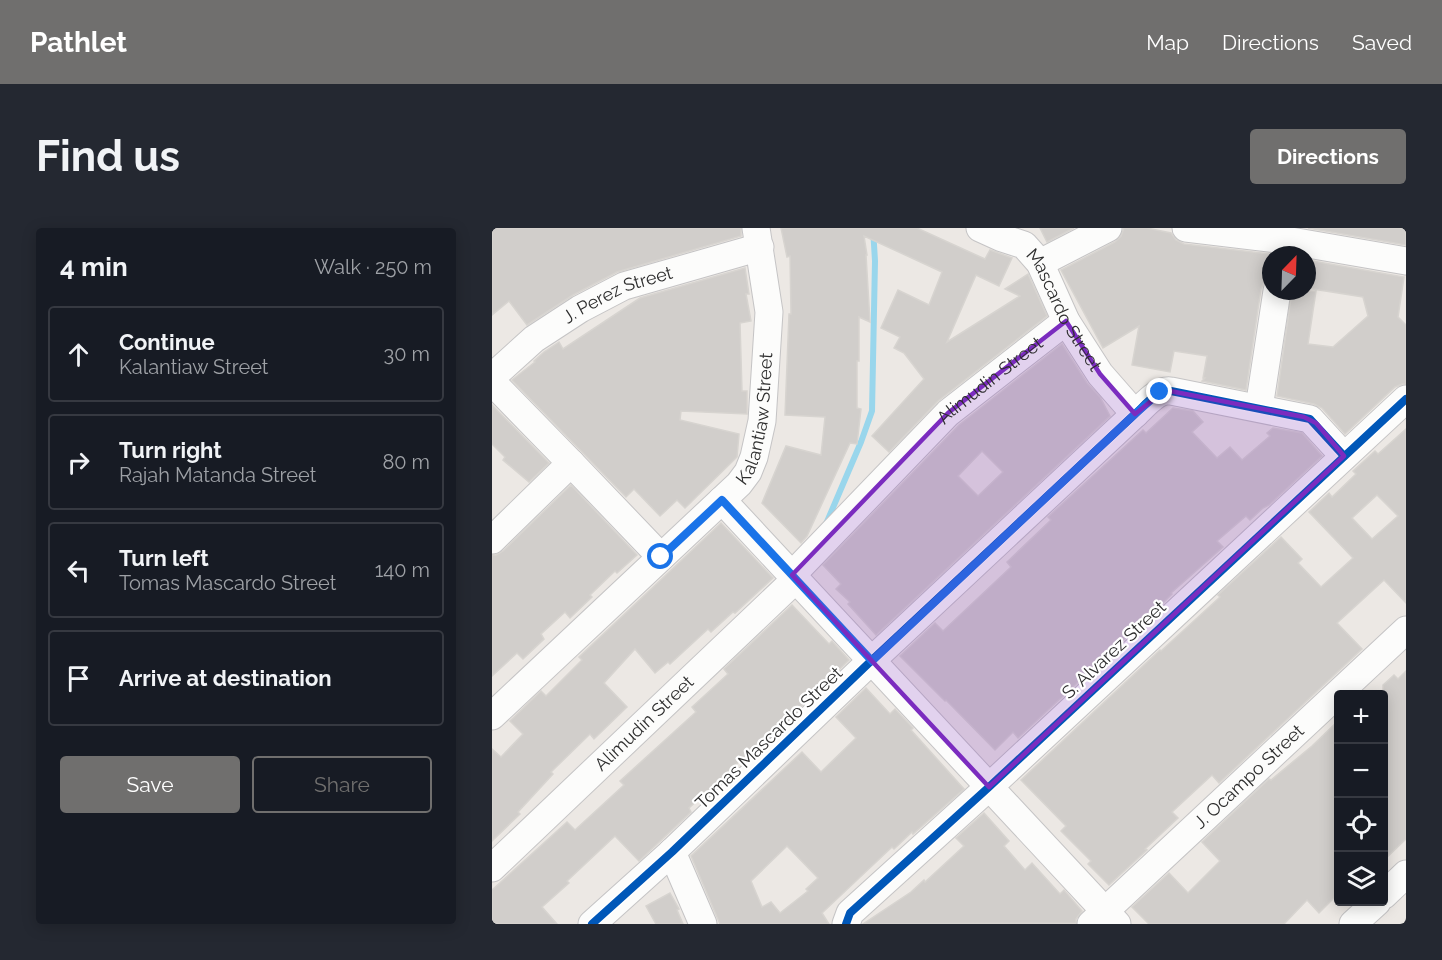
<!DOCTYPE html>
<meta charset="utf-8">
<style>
:root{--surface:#171b24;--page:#242831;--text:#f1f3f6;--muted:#9ea1a6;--line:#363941;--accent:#706f6e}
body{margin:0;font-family:Raleway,sans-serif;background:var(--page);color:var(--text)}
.controls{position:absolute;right:18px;bottom:18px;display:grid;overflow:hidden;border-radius:6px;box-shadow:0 3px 15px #0003}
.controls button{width:54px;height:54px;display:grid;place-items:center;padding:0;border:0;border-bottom:2px solid var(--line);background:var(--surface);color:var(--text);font:30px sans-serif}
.compass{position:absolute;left:770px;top:18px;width:54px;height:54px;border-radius:50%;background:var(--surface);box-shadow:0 3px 15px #0003;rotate:23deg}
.stop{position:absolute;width:18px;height:18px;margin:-14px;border:4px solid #1a73e8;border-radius:50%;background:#fff}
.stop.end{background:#1a73e8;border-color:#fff;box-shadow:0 2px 6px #0008}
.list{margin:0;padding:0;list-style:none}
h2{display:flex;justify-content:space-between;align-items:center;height:78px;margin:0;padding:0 24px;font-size:26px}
h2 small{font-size:20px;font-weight:400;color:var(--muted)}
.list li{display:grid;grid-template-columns:39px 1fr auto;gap:18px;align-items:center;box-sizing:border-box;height:96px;margin:0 12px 12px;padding:0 12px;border:2px solid var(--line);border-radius:6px}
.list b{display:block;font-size:22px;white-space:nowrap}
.list p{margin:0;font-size:20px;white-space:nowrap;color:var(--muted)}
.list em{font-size:20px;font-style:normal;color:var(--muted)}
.actions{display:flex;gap:12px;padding:18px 24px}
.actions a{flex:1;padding:14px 0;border:2px solid var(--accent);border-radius:6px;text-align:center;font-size:21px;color:var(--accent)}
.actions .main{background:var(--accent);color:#fff}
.icon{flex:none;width:33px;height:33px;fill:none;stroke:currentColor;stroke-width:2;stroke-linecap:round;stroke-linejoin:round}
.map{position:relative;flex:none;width:914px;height:696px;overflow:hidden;border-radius:6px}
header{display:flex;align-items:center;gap:36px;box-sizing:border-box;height:84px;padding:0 30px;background:var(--accent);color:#fff}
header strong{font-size:28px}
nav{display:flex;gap:33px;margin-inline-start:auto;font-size:21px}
.intro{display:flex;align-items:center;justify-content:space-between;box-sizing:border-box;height:144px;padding:0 36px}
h1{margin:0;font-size:42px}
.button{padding:15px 27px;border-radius:6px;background:var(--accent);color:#fff;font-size:21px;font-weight:700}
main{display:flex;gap:36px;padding:0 36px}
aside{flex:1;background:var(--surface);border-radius:6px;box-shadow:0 3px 15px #0003}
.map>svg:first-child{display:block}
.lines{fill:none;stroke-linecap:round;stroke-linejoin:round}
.stream{stroke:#99d6ec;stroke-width:6}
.building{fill:#d1cecb;stroke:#d7d4d0;stroke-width:1.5;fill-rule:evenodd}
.minor-casing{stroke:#c5c4c5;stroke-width:29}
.minor{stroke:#fcfcfb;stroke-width:27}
.cycleway-casing{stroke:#fff;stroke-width:11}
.cycleway{stroke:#0057b8;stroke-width:8}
.route{stroke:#1a73e8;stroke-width:8}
.marked{fill:#7b2cbf;fill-opacity:0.2;stroke:#7b2cbf;stroke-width:4.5;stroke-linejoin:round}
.labels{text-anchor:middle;stroke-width:4.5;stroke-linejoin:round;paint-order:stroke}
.street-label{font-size:18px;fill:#2e2e2e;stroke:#fff}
</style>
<header>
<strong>Pathlet</strong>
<nav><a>Map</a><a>Directions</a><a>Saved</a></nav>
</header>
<div class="intro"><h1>Find us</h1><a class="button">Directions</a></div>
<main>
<aside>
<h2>4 min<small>Walk · 250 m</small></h2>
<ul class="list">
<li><svg class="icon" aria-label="ahead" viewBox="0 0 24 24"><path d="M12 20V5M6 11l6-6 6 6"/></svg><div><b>Continue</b><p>Kalantiaw Street</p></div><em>30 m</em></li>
<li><svg class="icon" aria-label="right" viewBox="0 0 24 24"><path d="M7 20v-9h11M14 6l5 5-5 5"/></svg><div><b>Turn right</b><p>Rajah Matanda Street</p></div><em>80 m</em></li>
<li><svg class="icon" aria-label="left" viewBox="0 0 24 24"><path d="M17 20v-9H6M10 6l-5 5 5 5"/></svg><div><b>Turn left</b><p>Tomas Mascardo Street</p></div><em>140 m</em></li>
<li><svg class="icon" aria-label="arrive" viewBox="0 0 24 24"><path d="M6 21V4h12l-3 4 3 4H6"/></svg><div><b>Arrive at destination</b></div></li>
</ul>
<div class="actions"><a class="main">Save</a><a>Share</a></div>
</aside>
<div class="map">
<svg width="914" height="696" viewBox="0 0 914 696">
<rect width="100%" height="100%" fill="#ece8e4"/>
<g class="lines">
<polyline class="stream" points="334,296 369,214 380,183 383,33 381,0"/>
</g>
<g class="building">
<polygon points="0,0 249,0 249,8 125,44 81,67 35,97 17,73 0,87"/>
<polygon points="289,0 425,0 493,31 498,22 520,30 507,58 484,47 455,114 528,68 513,61 536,46 555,88 446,173 397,224 380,208 432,151 412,125 402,120 408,109 389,100 406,62 437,77 450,44 372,8 375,27 374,27 378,94 367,89 367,133 365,133 365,180 369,181 365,216 358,215 315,308 309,315 270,275 294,218 329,227 333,189 293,187 297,86 299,86 298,28 295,29"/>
<polygon points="548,0 582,0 555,14"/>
<polygon points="632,0 655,0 679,5 684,12 692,16 786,27 779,27 779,49 772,54 769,61 754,162 710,153 713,150 711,150 715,128 682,123 678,144 640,137 647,98 611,120 569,42 623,14 629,8"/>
<polygon points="816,0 914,0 914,17"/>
<polygon points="815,32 912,49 906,89 914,97 914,156 910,156 903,159 853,206 830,180 822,176 785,168 800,63 824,63 816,116 841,119 876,88 871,69 815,60"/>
<polygon points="253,40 257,66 254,66 259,93 248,95 250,163 255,163 255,186 189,183 188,192 247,206 245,229 193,280 185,272 168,288 142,261 134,269 20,152 43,134 42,133 52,124 67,114 71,121 148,70"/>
<path d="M570 116 595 155 608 169 618 188 384 407 356 376 358 374 344 361 349 356 331 337 467 197ZM490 223 511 244 486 268 466 248Z"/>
<polygon points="0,177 57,235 37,254 11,232 13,229 0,216"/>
<polygon points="681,180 701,183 711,194 700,204 725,230 738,219 750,232 778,208 775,205 781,200 810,205 830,228 777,277 771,280 758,292 754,288 725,313 731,319 679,365 680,366 668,378 526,510 521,504 503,522 454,472 453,473 408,428 443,395 451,403 519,339 515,334 559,292 556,289 651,202 654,205"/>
<path d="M914 201V375L892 352 845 395 870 421 727 555 720 547 680 584 686 590 653 621 655 622 617 657 596 636 599 633 569 603 574 598 529 552 668 422 669 423 728 369 726 367 789 309 810 331 806 335 829 359 861 330 817 284 837 265 840 269 864 246 861 243 883 223 886 226ZM885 267 906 288 880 311 860 290Z"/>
<polygon points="79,257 145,327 125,345 123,343 98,367 100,369 78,390 73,384 49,406 52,411 31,431 25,425 0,448 0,327 4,327 11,323"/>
<polygon points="229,295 281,350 243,385 241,384 219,404 216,401 178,436 176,434 163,445 143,421 112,455 135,479 102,511 98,506 59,544 61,546 26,584 28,586 0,613 0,521 9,529 31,506 18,493 49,463 54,468 90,432 87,429"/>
<polygon points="300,377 337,416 340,413 357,432 277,510 274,508 254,530 252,529 197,580 199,584 147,633 123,608 75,653 77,655 50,679 65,696 0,696 0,662 75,594 83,602 132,557 128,553 204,484 200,479 236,446 232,441"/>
<polygon points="914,443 914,611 891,633 891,457 902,447 906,451"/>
<path d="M374 460 398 486 403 481 421 500 419 502 472 561 421 606 420 604 402 621 400 619 330 685 337 696H228L199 628 310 524 329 544 364 510 344 489ZM295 618 326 650 314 661 316 663 288 685 279 674 270 679 259 653Z"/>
<polygon points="846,493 846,666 827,685 815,672 792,696 657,696 640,679 677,645 696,665 728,633 710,614 777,551 779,552 820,518"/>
<polygon points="492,585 517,613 512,618 533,642 540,635 568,666 572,662 590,683 584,691 584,695 371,696 419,664 432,652 433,654 472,618 464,610"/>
<polygon points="178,665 187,681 185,682 191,696 164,696 154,678"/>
</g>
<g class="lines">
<g class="minor-casing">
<g id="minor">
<path id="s1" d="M488 0 510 10 532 17 548 35 574 93 608 146 643 186"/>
<polyline points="694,0 793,12 914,33"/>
<polyline points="548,35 616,0"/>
<path id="s2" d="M0 149 42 111 88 81 132 58 268 19"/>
<polyline points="0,154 79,235 169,329"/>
<polyline points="767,180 785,63"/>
<polyline points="230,272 625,696"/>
<polyline points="0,312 79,235"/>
<path id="s3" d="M300 347 456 185 574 93"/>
<path id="s4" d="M0 488 247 256 256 244 262 229 270 193 277 84 264 0"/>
<polyline points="180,624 211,696"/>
<path id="s5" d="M0 640 304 351"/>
<polyline points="892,667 914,646"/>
<path d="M100 696 180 624 379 433 643 186C653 177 665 161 679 163L818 191 852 228"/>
<polyline points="354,696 358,685 497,559 914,171"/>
<path id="s6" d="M599 696 914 402"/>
<polyline points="861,696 885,674"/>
</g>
</g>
<use href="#minor" class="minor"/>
<g class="cycleway-casing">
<g id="cycleway">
<path d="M100 696 180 624 379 433 643 186C653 177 665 161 679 163L818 191 852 228"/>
<polyline points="354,696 358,685 497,559 914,171"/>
</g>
</g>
<use href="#cycleway" class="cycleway"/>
</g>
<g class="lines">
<polyline class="route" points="169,329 230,272 380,433 643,186 668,164"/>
</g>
<path class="marked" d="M574 93 608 146 643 186 673 162 812 189 824 195 852 228 497 559 300 347 456 185Z"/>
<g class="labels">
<g class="street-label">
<text dy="6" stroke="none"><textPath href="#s2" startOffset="152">J. Perez Street</textPath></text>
<text dy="6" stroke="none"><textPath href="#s1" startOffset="124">Mascardo Street</textPath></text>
<text dy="6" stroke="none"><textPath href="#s3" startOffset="278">Alimudin Street</textPath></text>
<text dy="6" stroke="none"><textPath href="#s4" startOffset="408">Kalantiaw Street</textPath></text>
<text transform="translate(622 422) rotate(-43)" y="6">S. Alvarez Street</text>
<text dy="6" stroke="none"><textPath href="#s5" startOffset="210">Alimudin Street</textPath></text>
<text transform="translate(277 510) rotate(-44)" y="6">Tomas Mascardo Street</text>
<text dy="6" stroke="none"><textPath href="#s6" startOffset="216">J. Ocampo Street</textPath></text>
</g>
</g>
</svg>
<div class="controls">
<button>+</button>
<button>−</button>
<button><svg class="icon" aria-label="locate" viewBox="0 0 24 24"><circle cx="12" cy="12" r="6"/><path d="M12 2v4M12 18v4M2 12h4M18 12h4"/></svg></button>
<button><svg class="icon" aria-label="layers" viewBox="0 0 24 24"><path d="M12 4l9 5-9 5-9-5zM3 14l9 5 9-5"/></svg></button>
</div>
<svg class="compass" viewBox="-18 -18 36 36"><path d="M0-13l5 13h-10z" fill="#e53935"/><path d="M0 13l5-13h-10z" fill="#9ea1a6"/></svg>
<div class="stop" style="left:169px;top:329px"></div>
<div class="stop end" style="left:668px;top:164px"></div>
</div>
</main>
